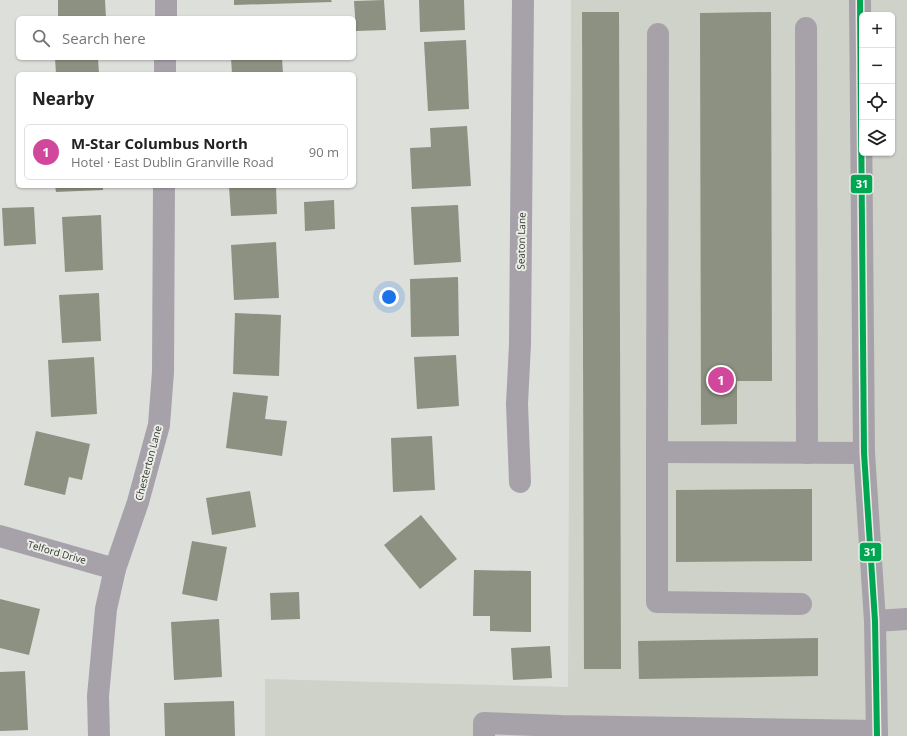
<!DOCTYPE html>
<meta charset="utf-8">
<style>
:root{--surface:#fff;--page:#f6f6f6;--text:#222;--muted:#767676;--line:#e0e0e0;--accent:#6e706c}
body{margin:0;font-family:"Open Sans",sans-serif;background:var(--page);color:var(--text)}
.controls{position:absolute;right:12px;top:12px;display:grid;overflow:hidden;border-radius:6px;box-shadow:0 1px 3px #0004}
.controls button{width:36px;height:36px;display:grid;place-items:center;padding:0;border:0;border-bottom:1px solid var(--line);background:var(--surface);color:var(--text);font:20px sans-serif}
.you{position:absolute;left:389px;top:297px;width:14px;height:14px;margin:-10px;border:3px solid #fff;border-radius:50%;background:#1a73e8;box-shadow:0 0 0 6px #1a73e833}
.badge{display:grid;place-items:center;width:26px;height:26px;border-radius:50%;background:var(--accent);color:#fff;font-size:13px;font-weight:700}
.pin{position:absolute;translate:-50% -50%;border:2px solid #fff;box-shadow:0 1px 4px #0006}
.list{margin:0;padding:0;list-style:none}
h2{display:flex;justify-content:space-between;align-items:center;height:52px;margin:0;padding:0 16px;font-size:17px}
h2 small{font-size:13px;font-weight:400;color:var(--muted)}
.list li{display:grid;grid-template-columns:26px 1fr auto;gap:12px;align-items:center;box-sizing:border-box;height:56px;margin:0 8px 8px;padding:0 8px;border:1px solid var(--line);border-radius:6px}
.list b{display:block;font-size:15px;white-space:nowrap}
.list p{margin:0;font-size:13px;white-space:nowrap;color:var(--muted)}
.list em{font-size:13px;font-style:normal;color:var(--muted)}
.icon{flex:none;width:22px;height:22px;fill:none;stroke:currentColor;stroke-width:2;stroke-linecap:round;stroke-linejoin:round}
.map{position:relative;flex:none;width:907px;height:736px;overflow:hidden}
.search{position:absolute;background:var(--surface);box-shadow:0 1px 3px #0004;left:16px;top:16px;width:340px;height:44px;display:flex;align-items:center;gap:10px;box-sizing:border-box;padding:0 14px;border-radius:6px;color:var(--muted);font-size:15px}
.panel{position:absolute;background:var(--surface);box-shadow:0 1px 3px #0004;left:16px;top:72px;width:340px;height:116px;border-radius:6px}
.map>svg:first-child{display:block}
.built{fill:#ced2c8;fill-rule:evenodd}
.building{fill:#8c9181}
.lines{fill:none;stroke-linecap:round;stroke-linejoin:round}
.minor{stroke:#a7a2aa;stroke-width:22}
.bus-1-casing{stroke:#ebeee6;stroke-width:9}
.bus-1{stroke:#00a651;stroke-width:6}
.labels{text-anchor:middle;stroke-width:4;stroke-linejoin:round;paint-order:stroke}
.street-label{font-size:10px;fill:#323431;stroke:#ebeee6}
.line-badge{stroke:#ebeee6;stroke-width:1.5}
.badge-label{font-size:11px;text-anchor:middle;font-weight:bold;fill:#fff}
</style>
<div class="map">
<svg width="907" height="736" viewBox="0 0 907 736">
<rect width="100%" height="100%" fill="#dddfdb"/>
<path class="built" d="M571 0H907V736H265V679L568 687ZM862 15H892V153H862Z"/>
<g class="building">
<polygon points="58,0 105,0 106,18 58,18"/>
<polygon points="234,0 331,0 332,2 234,5"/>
<polygon points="384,0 386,30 356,31 354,1"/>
<polygon points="419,0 464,0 465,30 420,32"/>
<polygon points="582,12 619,12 621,669 584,669"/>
<polygon points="771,12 772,381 737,381 737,424 701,425 700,13"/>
<polygon points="466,40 469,109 428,111 424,42"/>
<polygon points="55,58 98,58 99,74 56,74"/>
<polygon points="231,58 282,58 283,74 232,74"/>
<polygon points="467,126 471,186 412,189 410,148 431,147 430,128"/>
<polygon points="55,186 103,186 103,190 56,192"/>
<polygon points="229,186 276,186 277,214 231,216"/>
<polygon points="334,200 335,229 305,231 304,202"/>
<polygon points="458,205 461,262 414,265 411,207"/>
<polygon points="34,207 36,244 4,246 2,208"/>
<polygon points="101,215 103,270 65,272 62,217"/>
<polygon points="276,242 279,298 234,300 231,245"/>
<polygon points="458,277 459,336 411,337 410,279"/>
<polygon points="99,293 101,341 62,343 59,295"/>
<polygon points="235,313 281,315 279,376 233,374"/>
<polygon points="456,355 459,406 417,409 414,357"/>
<polygon points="94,357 97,414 51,417 48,360"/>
<polygon points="233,392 268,396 265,419 287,421 282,456 226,448"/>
<polygon points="36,431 90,444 82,480 69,477 65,495 24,485"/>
<polygon points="432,436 435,490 393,492 391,438"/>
<polygon points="812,489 812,561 676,562 676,490"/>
<polygon points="250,491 256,527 212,535 206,498"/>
<polygon points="421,515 457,559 420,589 384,545"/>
<polygon points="192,541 227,547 217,601 182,594"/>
<polygon points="474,570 531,571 531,632 490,631 490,616 473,616"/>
<polygon points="299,592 300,619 271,620 270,593"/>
<polygon points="0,599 40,609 29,655 0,648"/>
<polygon points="219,619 222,677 174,680 171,622"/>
<polygon points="818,638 818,676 639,679 638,641"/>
<polygon points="550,646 552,678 513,680 511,648"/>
<polygon points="25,671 28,730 0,731 0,672"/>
<polygon points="234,701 235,736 165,736 164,703"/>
</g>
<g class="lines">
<g class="minor">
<polyline points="860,0 864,453 875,621 877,736"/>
<polyline points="166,18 166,0"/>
<polyline points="806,28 807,453"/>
<polyline points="658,34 657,452 864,453"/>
<polyline points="165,74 165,58"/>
<polyline points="657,452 657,602 801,604"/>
<polyline points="520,482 517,404 520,344 523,0"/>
<polyline points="0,536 115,569"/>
<polyline points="875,621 907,619"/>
<polyline points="99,736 98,696 106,609 115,569 138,502 159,425 163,372 164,186"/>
<polyline points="484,736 484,723 561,726 877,731"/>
</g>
<g class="bus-1-casing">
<polyline id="bus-1" points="860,0 864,453 875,621 877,736"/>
</g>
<use href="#bus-1" class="bus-1"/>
</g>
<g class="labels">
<g class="street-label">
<text transform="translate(521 241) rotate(-89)" y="4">Seaton Lane</text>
<text transform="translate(148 463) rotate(-75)" y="4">Chesterton Lane</text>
<text transform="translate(57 552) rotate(16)" y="4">Telford Drive</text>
</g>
</g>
<g class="line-badge">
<rect x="850" y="174" width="23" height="20" rx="4" fill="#00a651"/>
<rect x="859" y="542" width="23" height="20" rx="4" fill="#00a651"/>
</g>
<g class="badge-label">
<text x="862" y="188">31</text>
<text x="870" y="556">31</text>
</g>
</svg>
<div class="controls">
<button>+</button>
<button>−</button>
<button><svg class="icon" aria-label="locate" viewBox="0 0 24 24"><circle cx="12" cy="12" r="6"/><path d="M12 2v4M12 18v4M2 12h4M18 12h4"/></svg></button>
<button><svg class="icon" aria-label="layers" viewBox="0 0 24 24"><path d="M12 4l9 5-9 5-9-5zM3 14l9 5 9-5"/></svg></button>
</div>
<div class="you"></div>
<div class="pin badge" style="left:721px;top:380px;background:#d1479c">1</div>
<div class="search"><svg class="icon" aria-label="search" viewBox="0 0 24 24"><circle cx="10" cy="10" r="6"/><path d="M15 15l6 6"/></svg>Search here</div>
<section class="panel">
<h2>Nearby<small></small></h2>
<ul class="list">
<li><span class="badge" style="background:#d1479c">1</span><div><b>M-Star Columbus North</b><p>Hotel · East Dublin Granville Road</p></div><em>90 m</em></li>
</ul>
</section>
</div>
